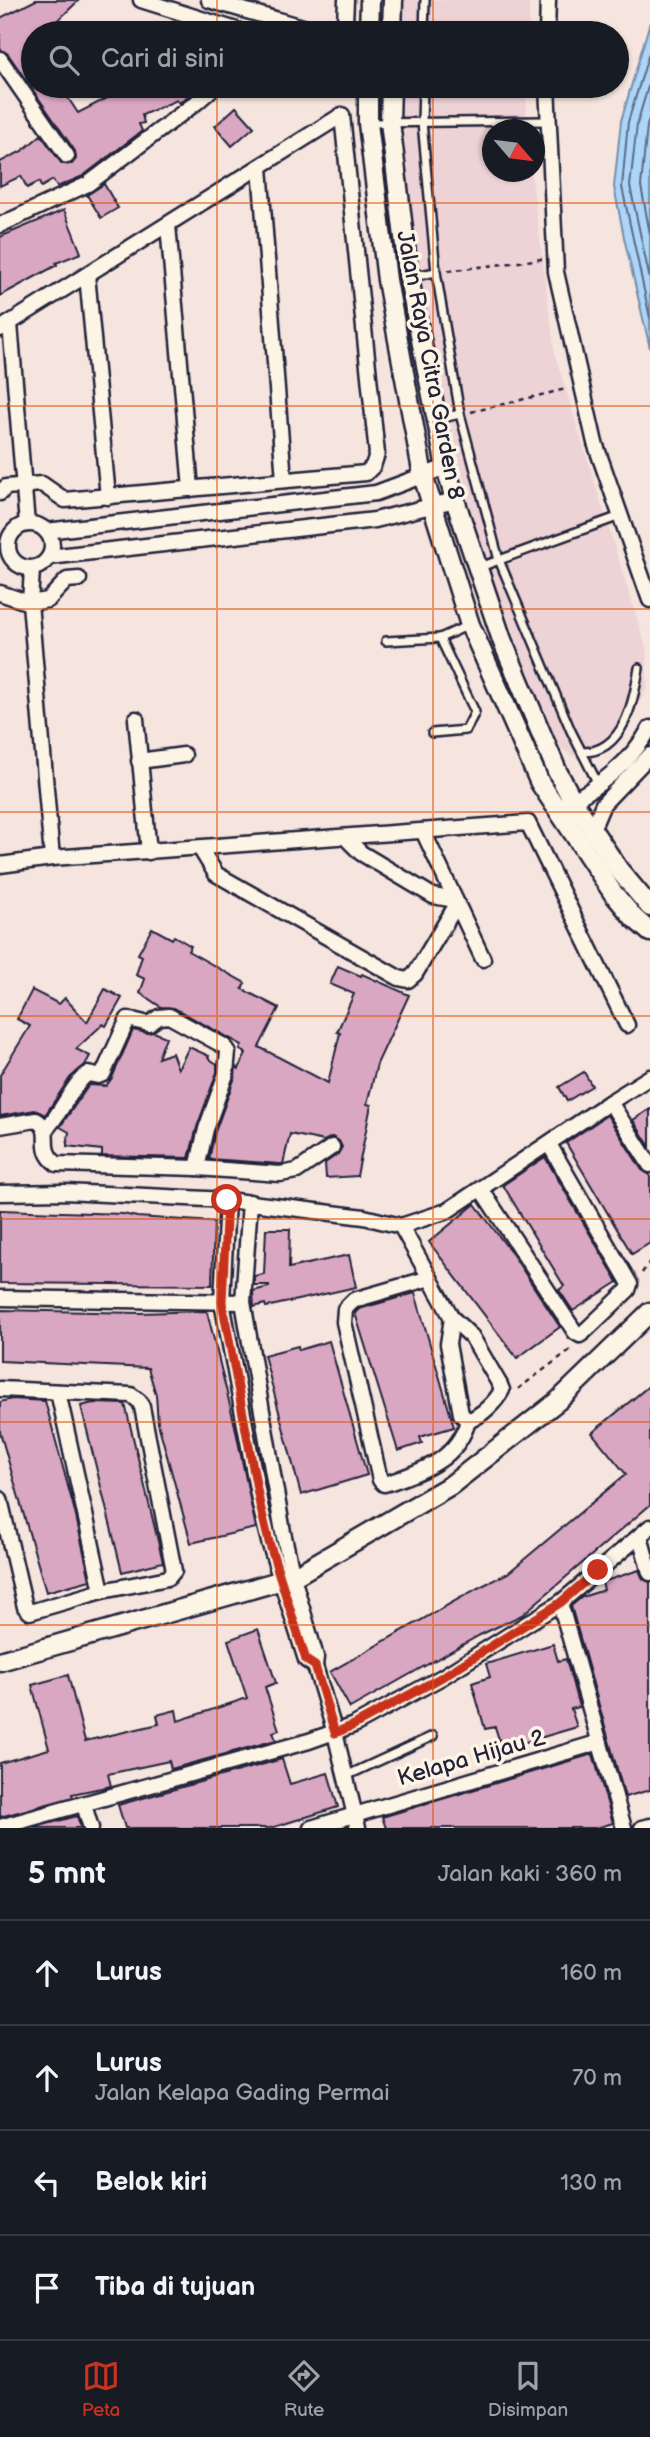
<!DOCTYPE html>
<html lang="id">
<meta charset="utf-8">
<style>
:root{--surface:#171b24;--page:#20242c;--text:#f1f3f6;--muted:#9ea1a6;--line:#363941;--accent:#c8321e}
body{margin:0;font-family:"Balsamiq Sans",sans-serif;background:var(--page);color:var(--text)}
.compass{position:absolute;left:482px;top:119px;width:63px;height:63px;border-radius:50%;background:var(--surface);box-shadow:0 2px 5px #0004;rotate:118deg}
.stop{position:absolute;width:21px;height:21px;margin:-16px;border:5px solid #c8321e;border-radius:50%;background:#fff}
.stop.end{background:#c8321e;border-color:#fff;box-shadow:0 2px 7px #0008}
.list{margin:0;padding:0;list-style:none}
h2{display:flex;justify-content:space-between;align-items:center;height:91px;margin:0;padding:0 28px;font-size:30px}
h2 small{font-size:23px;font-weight:400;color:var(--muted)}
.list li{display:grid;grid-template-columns:46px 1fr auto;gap:21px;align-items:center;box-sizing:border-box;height:105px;padding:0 28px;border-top:2px solid var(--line)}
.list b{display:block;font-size:26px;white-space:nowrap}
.list p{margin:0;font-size:23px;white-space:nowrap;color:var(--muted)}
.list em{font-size:23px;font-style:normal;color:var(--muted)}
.icon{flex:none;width:38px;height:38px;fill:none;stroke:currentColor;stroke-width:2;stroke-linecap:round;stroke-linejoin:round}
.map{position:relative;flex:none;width:650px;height:1828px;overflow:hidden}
.search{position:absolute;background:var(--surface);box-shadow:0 2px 5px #0004;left:21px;right:21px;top:21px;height:77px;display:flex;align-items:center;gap:18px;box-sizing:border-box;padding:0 24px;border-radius:38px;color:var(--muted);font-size:26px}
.sheet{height:511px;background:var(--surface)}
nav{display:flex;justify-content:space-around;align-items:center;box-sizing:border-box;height:98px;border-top:2px solid var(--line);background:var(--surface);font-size:19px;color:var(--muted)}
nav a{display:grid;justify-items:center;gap:4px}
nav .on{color:var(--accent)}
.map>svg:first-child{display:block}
.built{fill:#edd2d6}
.water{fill:#acd5f7;stroke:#758dac;stroke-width:2}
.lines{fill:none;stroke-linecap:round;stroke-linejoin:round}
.shore{stroke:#596a86;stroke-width:2}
.building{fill:#daa7c3;stroke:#22223b;stroke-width:2}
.service-casing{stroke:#22223b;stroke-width:12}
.minor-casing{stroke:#22223b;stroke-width:19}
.tertiary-casing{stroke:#22223b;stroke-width:23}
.path{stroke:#22223b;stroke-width:2.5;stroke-dasharray:5 5;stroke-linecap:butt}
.service{stroke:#fcf5e5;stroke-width:7}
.minor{stroke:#fcf5e5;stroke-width:14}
.tertiary{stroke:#fcf5e5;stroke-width:18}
.route{stroke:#c8321e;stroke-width:9}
.grid{fill:none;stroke:#de560e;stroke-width:2;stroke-opacity:0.55}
.labels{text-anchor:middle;stroke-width:7;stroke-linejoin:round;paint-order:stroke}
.street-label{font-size:23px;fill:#22223b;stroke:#fcf5e5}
</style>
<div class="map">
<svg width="650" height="1828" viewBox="0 0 650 1828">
<rect width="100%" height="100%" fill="#f5e5de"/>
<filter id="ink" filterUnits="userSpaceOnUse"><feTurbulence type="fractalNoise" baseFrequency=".0143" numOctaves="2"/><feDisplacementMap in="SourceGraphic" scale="14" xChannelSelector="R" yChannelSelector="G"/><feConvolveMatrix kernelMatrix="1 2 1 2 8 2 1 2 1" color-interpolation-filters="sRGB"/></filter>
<g filter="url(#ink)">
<g class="built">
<polygon points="404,0 529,0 529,33 403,33"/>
<polygon points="401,86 527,86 526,129 492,130 492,172 531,172 555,355 647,651 647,689 620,734 601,754 577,758 554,744 478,539 423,304 400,122"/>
</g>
<polygon class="water" points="650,22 650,348 625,242 614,187 621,121"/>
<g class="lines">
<g class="shore">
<polyline points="650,50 628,122 622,187 650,318"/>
<polyline points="650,80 637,124 630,186 650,280"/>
<polyline points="650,116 647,126 641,186 650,234"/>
</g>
</g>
<g class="building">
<polygon points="36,0 79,0 45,33 33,33 33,86 60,86 78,113 131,86 201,86 179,103 177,100 142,115 144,123 139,124 142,131 83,176 57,187 53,180 41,187 39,182 27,188 21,176 0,186 0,162 22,151 41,135 62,164 72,164 76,159 75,151 8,54 0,49 0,18"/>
<polygon points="236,107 254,127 232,146 215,126"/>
<polygon points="104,184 118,208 101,218 87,195"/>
<polygon points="64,210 81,253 56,263 57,265 0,296 0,237"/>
<polygon points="152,928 172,939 174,936 191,946 188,951 245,983 242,989 279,1008 259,1047 328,1083 340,1033 337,1032 354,994 330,984 338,966 361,976 362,974 409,995 377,1064 367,1104 371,1105 357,1176 326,1178 325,1163 338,1154 342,1147 339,1141 332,1137 324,1141 290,1134 283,1164 280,1164 209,1159 215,1132 235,1077 236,1067 239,1069 246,1053 240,1050 242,1045 174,1008 161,1007 140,993 145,979 136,975 142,956 138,954"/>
<polygon points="105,989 122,998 106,1026 103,1024 76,1049 90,1056 85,1065 70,1078 45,1115 35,1110 0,1116 0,1075 30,1026 17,1019 32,990 59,1004 65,998 87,1022"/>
<polygon points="133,1030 147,1033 154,1032 166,1037 158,1058 172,1053 178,1069 189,1047 209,1056 208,1058 217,1064 217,1072 197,1127 189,1158 102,1156 102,1150 67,1146 69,1132 60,1127 89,1085 106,1086 112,1078"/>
<polygon points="584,1072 592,1086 567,1101 559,1087"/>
<polygon points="650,1109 650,1147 633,1120"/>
<polygon points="607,1115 642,1170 650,1175 650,1243 632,1254 566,1143"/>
<polygon points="545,1157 618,1282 573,1311 559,1290 564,1286 503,1185"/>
<polygon points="475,1204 513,1255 560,1327 517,1358 429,1242"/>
<polygon points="0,1210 123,1214 137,1217 214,1222 212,1285 0,1283"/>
<polygon points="266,1229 290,1229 289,1268 349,1255 356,1287 266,1307 265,1304 254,1307 253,1291 269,1287 269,1285 254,1285 254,1276 264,1274"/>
<polygon points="415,1293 454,1427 420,1437 422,1443 398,1451 355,1313 359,1309"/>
<polygon points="0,1310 140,1313 207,1311 235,1426 256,1528 191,1543 158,1423 156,1395 148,1368 0,1361"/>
<polygon points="329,1341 367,1475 301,1495 264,1355 298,1346 299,1350"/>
<polygon points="650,1385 650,1505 522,1615 480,1635 350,1708 330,1672 478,1588 508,1573 626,1474 592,1433"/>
<polygon points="12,1399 45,1401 75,1512 90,1580 46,1592 0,1432 0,1402"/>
<polygon points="93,1403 125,1404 163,1562 122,1572 81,1406"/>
<polygon points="639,1570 643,1579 650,1582 650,1790 625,1797 571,1606 582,1597 604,1590 602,1582"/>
<polygon points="258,1629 276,1683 265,1687 279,1730 273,1732 276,1740 171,1769 169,1761 108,1774 111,1786 72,1794 73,1797 0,1817 0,1763 49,1749 32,1685 68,1675 85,1741 159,1724 157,1715 176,1710 178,1721 247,1698 228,1640"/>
<polygon points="553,1644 558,1661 566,1659 579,1707 571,1709 577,1727 502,1749 495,1727 485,1729 472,1683 490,1677 486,1664"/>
<polygon points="593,1754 613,1823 596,1828 386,1828 382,1817"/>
<polygon points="282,1759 290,1784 328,1773 338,1807 271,1828 125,1828 118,1805"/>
<polygon points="77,1816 81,1828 32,1828"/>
</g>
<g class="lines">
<g class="service-casing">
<g id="service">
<polyline points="424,33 425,0"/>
<polyline points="423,86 422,122 436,272 460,414 499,560 571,731 598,784"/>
<polyline points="368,123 548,121"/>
<polyline points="410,277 436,272"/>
<polyline points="438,419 460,414"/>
<polyline points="480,567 620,516"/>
<polyline points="386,641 440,638 469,625"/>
<polyline points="432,733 466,730 475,712 440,638"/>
<path d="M582 752C624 753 634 700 639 668"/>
<polyline points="346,1776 433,1736"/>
</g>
</g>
<g class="minor-casing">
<g id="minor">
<polyline points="141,0 246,33"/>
<polyline points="209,0 323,33"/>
<polyline points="338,33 345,23 346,0"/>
<polyline points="547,33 548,0"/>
<polyline points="0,59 67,156"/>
<polyline points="547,86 556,272 595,443 650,600"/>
<polyline points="260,167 284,480"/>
<polyline points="0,225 88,184 197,102 215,86"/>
<polyline points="168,225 191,489"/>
<polyline points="87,275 108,497"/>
<polyline points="10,324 27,524"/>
<polyline points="0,329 342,115 377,454 373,466 366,473 65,500 42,484 6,487 0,493"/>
<circle cx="30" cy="546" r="22"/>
<polyline points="46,531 376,493 446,467"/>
<polyline points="49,557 375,520 455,500"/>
<polyline points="32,569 30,603 52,858"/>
<polyline points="0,593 30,603 48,600 67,580 79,579"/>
<polyline points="136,719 149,852"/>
<polyline points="139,761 184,755"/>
<path d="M564 805C597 789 632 761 650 728"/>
<polyline points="592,830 603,804 650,755"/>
<polyline points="423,831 483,959"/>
<polyline points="345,837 361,853 433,896 455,900"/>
<polyline points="200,848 216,874 399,978 408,980 415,974 457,904"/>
<polyline points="0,865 52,858 528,823 627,1025"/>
<polyline points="610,1102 650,1165"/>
<path d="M0 1126 36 1120C56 1131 35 1148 57 1164L197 1168 280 1174 297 1171 332 1147"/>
<path d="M45 1130C60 1116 74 1081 88 1074L98 1076 103 1074 128 1019 149 1024 159 1017 169 1016 224 1046 228 1051 226 1074 206 1129 197 1168"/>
<polyline points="481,1189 575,1332 580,1335 584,1332 628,1290 630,1284 549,1144"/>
<polyline points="0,1193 65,1192 227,1200 364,1217 401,1226 447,1211 610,1102 650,1077"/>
<polyline points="227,1200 222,1302 260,1505 269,1542 306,1660 315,1666"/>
<polyline points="250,1202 243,1302 283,1532 293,1577 316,1657 315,1666 335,1733 358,1828"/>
<path d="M401 1226 452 1318 472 1337 500 1385 502 1390C495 1403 482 1415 468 1421"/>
<path d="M430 1278 354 1300 345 1309 344 1322 380 1480 384 1484 391 1482C425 1470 457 1459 468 1421"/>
<polyline points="0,1298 243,1302"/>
<polyline points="452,1318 448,1344 461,1414 468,1421"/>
<polyline points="0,1389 131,1395 139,1401 142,1407 174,1571 168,1578 102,1591 30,1612 25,1607 0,1499"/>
<polyline points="58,1392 102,1591"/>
<polyline points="640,1536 650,1573"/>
<polyline points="560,1603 624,1828"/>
<polyline points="84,1805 91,1828"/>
<polyline points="0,1827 309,1741 354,1725 442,1677 560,1603 650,1527"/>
<polyline points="311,1828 600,1742"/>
<polyline points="642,1828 650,1826"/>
</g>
</g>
<g class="tertiary-casing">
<g id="tertiary">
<polyline points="369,33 370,0"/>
<polyline points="392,33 393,0"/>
<polyline points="368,86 368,123 387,280 423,476 470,625 540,783 613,893 634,918 650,932"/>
<polyline points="391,86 390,122 409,278 446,467 455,500 502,640 557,771 573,801 619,870 650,907"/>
<polyline points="0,1661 293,1577 451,1485 559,1400 650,1312"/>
</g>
</g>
<g class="path">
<polyline points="448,271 542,259"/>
<polyline points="471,412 566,389"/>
<polyline points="642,1273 650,1261"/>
<polyline points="518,1389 574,1347"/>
</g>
<use href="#service" class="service"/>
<use href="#minor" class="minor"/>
<use href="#tertiary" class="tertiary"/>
</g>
</g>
<g class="lines" filter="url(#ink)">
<polyline class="route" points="227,1200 222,1302 260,1505 269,1542 306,1660 315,1666 335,1733 354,1725 442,1677 560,1603 598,1570"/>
</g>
<path class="grid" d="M217 0V33M433 0V33M217 86V1828M433 86V1828M0 203H650M0 406H650M0 609H650M0 812H650M0 1016H650M0 1219H650M0 1422H650M0 1625H650"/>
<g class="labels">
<g class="street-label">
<text transform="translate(431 365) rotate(79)" y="8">Jalan Raya Citra Garden 8</text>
<text transform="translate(471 1757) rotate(-16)" y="8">Kelapa Hijau 2</text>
</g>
</g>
</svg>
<svg class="compass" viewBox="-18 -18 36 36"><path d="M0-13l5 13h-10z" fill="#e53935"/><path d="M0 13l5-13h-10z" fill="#9ea1a6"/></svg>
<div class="stop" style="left:227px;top:1200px"></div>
<div class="stop end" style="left:598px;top:1570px"></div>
<div class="search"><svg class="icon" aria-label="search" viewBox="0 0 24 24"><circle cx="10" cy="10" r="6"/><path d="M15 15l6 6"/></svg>Cari di sini</div>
</div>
<section class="sheet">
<h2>5 mnt<small>Jalan kaki · 360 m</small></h2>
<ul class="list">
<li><svg class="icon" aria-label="ahead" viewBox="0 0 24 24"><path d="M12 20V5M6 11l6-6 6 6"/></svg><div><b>Lurus</b></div><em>160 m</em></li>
<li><svg class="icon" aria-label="ahead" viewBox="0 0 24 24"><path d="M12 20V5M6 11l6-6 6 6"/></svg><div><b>Lurus</b><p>Jalan Kelapa Gading Permai</p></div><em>70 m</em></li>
<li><svg class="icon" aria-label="left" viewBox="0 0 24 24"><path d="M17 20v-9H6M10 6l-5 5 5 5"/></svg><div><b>Belok kiri</b></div><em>130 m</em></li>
<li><svg class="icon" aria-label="arrive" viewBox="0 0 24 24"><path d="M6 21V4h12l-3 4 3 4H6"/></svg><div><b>Tiba di tujuan</b></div></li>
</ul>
</section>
<nav>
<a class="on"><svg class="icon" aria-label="map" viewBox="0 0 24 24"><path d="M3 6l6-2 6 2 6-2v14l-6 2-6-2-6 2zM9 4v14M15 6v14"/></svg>Peta</a>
<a><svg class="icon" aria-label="directions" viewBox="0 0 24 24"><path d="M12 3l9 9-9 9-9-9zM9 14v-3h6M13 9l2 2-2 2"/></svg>Rute</a>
<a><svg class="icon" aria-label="saved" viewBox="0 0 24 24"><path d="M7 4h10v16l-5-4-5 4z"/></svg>Disimpan</a>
</nav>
